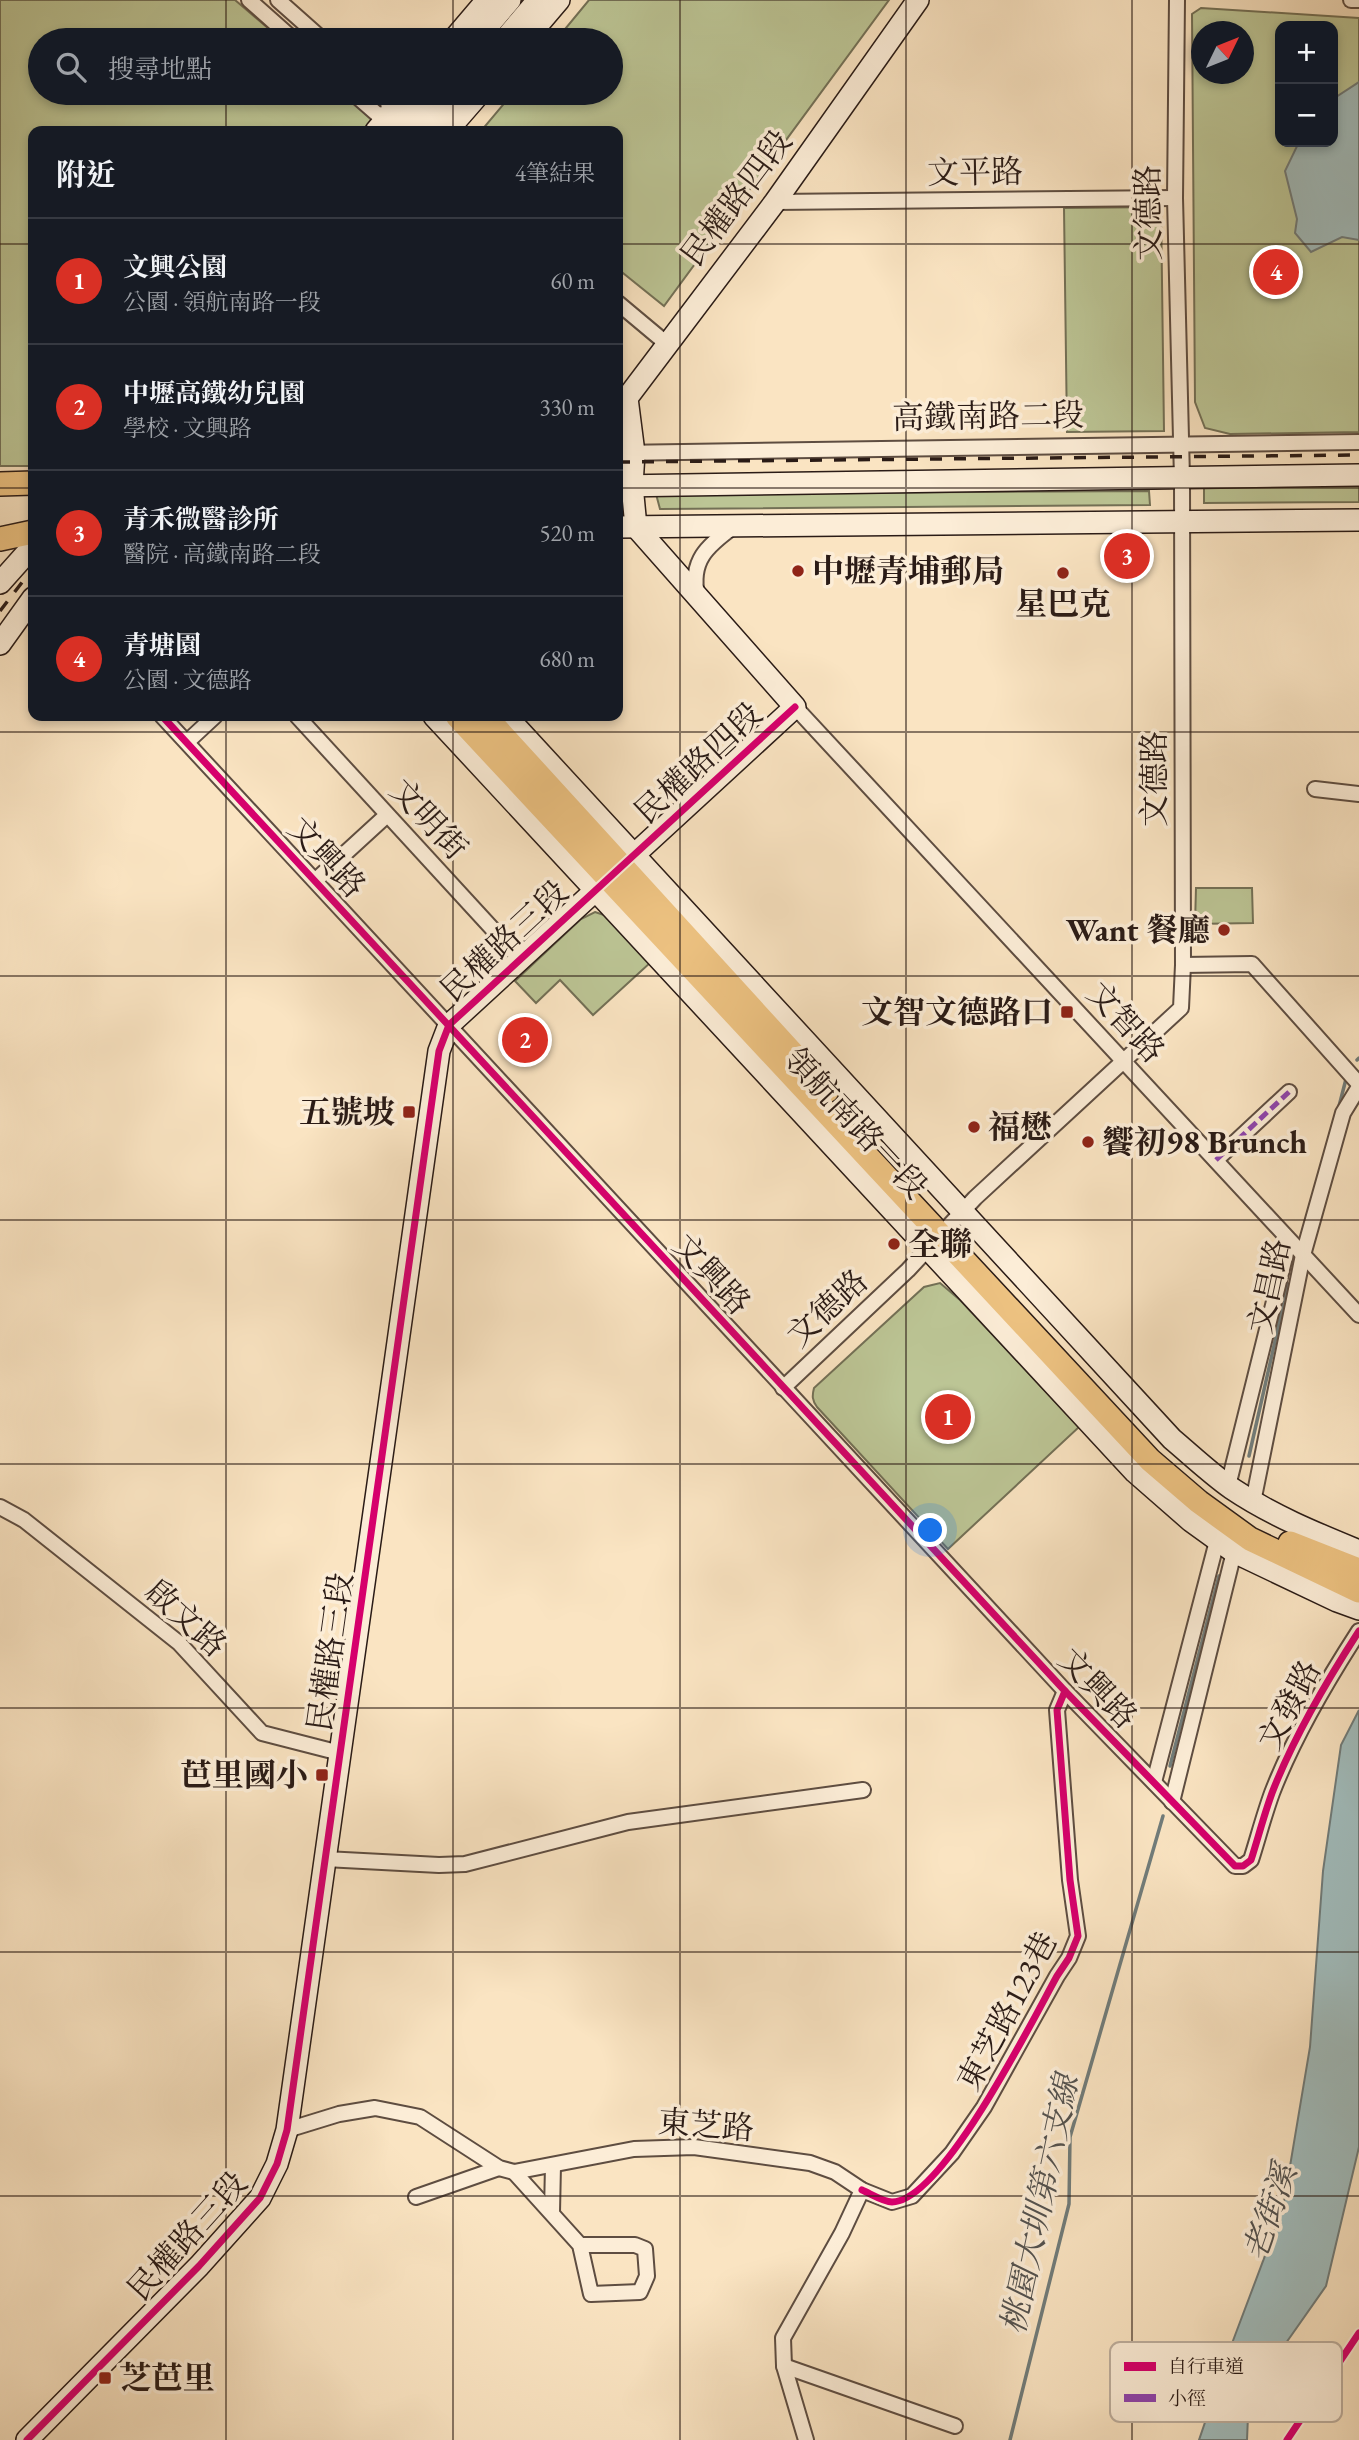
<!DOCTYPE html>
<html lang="zh-TW">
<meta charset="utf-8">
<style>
:root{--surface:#171b24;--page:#242831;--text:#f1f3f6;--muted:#9ea1a6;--line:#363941;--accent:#d93025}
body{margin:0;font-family:"EB Garamond","Noto Serif TC",serif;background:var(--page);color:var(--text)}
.controls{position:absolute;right:21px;top:21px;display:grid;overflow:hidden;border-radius:14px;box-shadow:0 4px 10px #0003}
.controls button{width:63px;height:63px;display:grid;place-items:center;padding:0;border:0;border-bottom:2px solid var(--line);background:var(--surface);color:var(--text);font:35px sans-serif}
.compass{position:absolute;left:1191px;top:21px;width:63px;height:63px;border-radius:50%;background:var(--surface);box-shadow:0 4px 10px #0003;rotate:47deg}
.you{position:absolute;left:931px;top:1531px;width:24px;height:24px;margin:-18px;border:5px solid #fff;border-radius:50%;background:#1a73e8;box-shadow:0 0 0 10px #1a73e833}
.badge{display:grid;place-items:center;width:46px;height:46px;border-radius:50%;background:var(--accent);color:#fff;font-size:23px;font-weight:700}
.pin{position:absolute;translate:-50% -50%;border:4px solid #fff;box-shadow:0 2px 7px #0006}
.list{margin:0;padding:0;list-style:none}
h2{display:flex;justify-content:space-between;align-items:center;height:91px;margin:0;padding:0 28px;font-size:30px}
h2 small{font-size:23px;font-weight:400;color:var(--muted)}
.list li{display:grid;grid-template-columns:46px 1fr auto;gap:21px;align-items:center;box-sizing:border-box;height:126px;padding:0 28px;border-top:2px solid var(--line)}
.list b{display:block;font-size:26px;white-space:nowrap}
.list p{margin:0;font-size:23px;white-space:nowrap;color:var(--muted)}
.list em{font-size:23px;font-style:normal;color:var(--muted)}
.icon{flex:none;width:38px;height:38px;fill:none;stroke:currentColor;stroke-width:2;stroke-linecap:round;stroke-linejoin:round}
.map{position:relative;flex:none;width:1359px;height:2440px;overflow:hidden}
.search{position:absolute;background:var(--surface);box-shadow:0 4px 10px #0003;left:28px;top:28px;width:595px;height:77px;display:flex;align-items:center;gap:18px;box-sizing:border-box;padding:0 24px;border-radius:38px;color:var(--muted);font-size:26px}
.panel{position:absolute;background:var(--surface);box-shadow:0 4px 10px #0003;left:28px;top:126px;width:595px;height:595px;border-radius:14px}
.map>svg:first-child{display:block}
.green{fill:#bcc595;stroke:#737056;stroke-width:2;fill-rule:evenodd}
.water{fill:#a1bcbc;stroke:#717c7a;stroke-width:2}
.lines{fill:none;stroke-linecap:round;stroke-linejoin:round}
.stream{stroke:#717c7a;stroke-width:3.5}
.street-casing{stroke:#5e4d41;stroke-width:18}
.secondary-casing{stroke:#2a1b16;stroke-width:24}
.primary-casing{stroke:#2a1b16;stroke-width:26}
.street{stroke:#fcedd7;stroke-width:14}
.secondary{stroke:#fcedd7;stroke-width:21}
.primary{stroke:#edc281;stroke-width:23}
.rail{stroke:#2a1b16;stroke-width:3.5;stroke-dasharray:12 12;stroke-linecap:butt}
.quiet{stroke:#8e44ad;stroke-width:5;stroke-dasharray:10 5;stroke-linecap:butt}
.cycleway-casing{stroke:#fcedd7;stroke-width:11}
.cycleway{stroke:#d6006c;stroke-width:7}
.grid{fill:none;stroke:#2a1b16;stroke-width:2;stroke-opacity:0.55}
.poi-dot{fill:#8f2418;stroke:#fcedd7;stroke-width:2.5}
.labels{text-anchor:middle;stroke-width:7;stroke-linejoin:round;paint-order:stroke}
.street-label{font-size:32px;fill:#2a1b16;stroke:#fcedd7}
.poi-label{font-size:32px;font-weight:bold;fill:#2a1b16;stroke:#fcedd7;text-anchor:start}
.water-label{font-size:33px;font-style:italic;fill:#545350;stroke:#fcedd7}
.key{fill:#fcedd7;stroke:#bdae9d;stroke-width:2}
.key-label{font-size:19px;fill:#2a1b16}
</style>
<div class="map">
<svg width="1359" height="2440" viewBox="0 0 1359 2440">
<rect width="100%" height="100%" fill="#fae4c2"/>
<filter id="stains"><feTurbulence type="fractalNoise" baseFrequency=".00286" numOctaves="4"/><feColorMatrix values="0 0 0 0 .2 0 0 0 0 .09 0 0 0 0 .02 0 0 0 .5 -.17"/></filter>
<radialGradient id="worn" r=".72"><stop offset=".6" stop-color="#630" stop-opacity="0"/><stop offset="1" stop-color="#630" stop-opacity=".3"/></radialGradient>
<g class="green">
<polygon points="0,0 235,0 282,40 40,40 40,93 344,93 370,116 373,128 370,131 33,131 33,466 0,466"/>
<polygon points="589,0 889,0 664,306 618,269 618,131 481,131 513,93 611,93 611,40 556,40"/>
<path d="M1201 8 1359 18V432L1230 434 1205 428 1195 402 1192 14ZM1280 26H1333V142H1280ZM1202 32H1244V74H1202Z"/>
<polygon points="1161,207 1164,431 1067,432 1064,208"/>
<polygon points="1359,486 1359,502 1204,503 1204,487"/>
<polygon points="1149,491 1150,505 660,509 656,494"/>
<polygon points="1196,888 1252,888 1253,923 1195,924"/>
<polygon points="595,912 607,916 651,962 593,1015 560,980 536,1003 515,981 581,919"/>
<path d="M940 1283 960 1300 1079 1427 948 1549 817 1407C812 1400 812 1396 814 1388L924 1287Z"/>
</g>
<g class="water">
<polygon points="1359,82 1359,240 1342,237 1311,252 1295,233 1297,219 1285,171 1299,142 1333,142 1333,99"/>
<polygon points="1359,1710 1359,2147 1326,2286 1286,2343 1248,2416 1247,2440 1199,2440 1231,2346 1283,2208 1310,2047 1323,1871 1341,1745"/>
</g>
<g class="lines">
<g class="stream">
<polyline points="1357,1060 1359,1058"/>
<polyline points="1338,1110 1346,1079"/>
<polyline points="1249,1456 1288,1284"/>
<polyline points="1170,1766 1219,1576"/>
<polyline points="1010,2440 1069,2204 1070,2137 1163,1816"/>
</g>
<g class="street-casing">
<g id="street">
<polyline points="249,0 294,40"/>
<polyline points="278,0 323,40"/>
<polyline points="1351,0 1359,0"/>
<polyline points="353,93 377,114 389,115 394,120"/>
<polyline points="382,93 388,99 389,115"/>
<polyline points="775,202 1175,198"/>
<polyline points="618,303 667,344"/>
<polyline points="618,453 1359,442"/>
<path d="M697 595C690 561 707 546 733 527"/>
<polyline points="795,707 1359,1315"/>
<path d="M162 716 1065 1691 1235 1866H1243L1251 1860C1258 1838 1264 1815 1272 1793 1294 1736 1326 1682 1359 1631"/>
<polyline points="297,716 521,960"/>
<polyline points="187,742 215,716"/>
<polyline points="1315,789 1359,794"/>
<polyline points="316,880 387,815"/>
<polyline points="1183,965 1252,964 1359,1084"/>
<polyline points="1216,1160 1289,1092"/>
<polyline points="783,1388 908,1270 975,1198 1181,1008 1183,965 1182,478 1175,198 1177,0"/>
<polyline points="1228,1486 1289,1241"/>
<polyline points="1253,1502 1303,1255 1343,1113 1359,1087"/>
<polyline points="0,1507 24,1520 179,1643 262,1733 340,1753"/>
<polyline points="1154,1782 1217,1541"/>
<polyline points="1172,1802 1234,1552"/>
<polyline points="325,1859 439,1865 465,1864 628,1822 863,1790"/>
<polyline points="287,2130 339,2114 375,2108 420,2117 499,2168 514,2172 634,2149 694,2147 810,2163 835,2172 862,2190 892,2202 912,2196 952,2153 984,2107 1057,1976 1069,1958 1078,1936 1070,1880 1057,1710 1065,1691"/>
<polyline points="514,2172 580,2245 591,2294 640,2292 647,2276 645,2249 635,2245 580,2245"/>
<polyline points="416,2197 499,2168"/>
<polyline points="552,2212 553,2165"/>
<polyline points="784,2366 955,2426"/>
<polyline points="806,2440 784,2366 783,2338 842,2233 862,2190"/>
</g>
</g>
<g class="secondary-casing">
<g id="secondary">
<polyline points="453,40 487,0"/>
<polyline points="476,40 510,0"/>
<polyline points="504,40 538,0"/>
<polyline points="525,40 559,0"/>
<polyline points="376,131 408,93"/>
<polyline points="398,131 431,93"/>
<polyline points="424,131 458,93"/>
<polyline points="447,131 480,93"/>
<polyline points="618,486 1359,475"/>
<polyline points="618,527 1359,520"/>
<polyline points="0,583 33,546"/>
<polyline points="0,644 33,598"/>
<polyline points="434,716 1135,1472 1191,1521 1234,1552 1337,1601 1359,1609"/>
<path d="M506 716 1172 1439C1191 1455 1210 1473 1231 1488 1271 1515 1315 1533 1359 1551"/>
<polyline points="27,2440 199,2266 260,2198 277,2164 287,2130 439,1051 449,1025 795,707 636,527 632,485 634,453 627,398 775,202 918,0"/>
</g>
</g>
<g class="primary-casing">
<g id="primary">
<polyline points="0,484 33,483"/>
<polyline points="0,539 33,532"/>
<polyline points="457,716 1150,1460 1199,1502 1250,1539 1359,1591"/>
<polyline points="485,716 827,1091"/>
<polyline points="1290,1543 1359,1570"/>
</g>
</g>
<use href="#street" class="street"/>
<use href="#secondary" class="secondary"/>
<use href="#primary" class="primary"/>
<g class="rail">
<polyline points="618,462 1359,455"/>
<polyline points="0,611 33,568"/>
</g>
<polyline class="quiet" points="1216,1160 1289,1092"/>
<g class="cycleway-casing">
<g id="cycleway">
<path d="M162 716 1065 1691 1235 1866H1243L1251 1860C1258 1838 1264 1815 1272 1793 1294 1736 1326 1682 1359 1631"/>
<path d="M862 2190C871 2194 884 2202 892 2202 943 2201 1033 2019 1057 1976L1069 1958 1078 1936 1070 1880 1057 1710 1065 1691"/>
<polyline points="27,2440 199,2266 260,2198 277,2164 287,2130 439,1051 449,1025 795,707"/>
<polyline points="1287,2440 1359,2333"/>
</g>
</g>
<use href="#cycleway" class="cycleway"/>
</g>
<path class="grid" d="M226 0V40M453 0V40M680 0V2440M906 0V2440M1132 0V2440M226 93V131M453 93V131M0 244H33M618 244H1359M0 488H33M618 488H1359M226 716V2440M453 716V2440M0 732H1359M0 976H1359M0 1220H1359M0 1464H1359M0 1708H1359M0 1952H1359M0 2196H1359"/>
<g class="poi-dot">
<circle cx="798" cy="571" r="7"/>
<circle cx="1063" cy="573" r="7"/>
<circle cx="1224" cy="930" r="7"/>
<rect x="1060" y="1005" width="14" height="14" rx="3.5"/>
<rect x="402" y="1105" width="14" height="14" rx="3.5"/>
<circle cx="974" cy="1127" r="7"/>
<circle cx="1088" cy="1142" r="7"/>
<circle cx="894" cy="1244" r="7"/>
<rect x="315" y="1768" width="14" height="14" rx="3.5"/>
<rect x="98" y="2371" width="14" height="14" rx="3.5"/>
</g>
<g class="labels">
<g class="street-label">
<text transform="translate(975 172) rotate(-1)" y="11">文平路</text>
<text transform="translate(736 198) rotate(-53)" y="11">民權路四段</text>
<text transform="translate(1148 213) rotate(-91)" y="11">文德路</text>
<text transform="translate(988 416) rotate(-1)" y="11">高鐵南路二段</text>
<text transform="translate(698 763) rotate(-43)" y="11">民權路四段</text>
<text transform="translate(1154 779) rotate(-90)" y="11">文德路</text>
<text transform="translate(429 819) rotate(47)" y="11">文明街</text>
<text transform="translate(327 857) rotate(47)" y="11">文興路</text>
<text transform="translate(504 941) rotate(-43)" y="11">民權路三段</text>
<text transform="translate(1126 1022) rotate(47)" y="11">文智路</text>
<text transform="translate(856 1123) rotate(47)" y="11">領航南路一段</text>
<text transform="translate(712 1274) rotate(47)" y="11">文興路</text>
<text transform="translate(1269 1286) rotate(-78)" y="11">文昌路</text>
<text transform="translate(827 1308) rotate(-43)" y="11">文德路</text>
<text transform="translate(186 1618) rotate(42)" y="11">啟文路</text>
<text transform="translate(330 1652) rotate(-82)" y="11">民權路三段</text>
<text transform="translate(1098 1688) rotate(46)" y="11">文興路</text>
<text transform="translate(1289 1705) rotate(-62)" y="11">文發路</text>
<text transform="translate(1007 2011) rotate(-62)" y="11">東芝路123巷</text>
<text transform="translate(706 2125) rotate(4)" y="11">東芝路</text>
<text transform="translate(187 2236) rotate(-48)" y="11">民權路三段</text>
</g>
<g class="poi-label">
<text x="812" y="582">中壢青埔郵局</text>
<text x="1063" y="615" text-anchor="middle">星巴克</text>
<text x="1210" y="941" text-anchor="end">Want 餐廳</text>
<text x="1053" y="1023" text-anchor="end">文智文德路口</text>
<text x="395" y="1123" text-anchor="end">五號坡</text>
<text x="988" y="1138">福懋</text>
<text x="1102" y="1153">饗初98 Brunch</text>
<text x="908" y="1255">全聯</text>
<text x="308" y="1786" text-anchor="end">芭里國小</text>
<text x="119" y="2389">芝芭里</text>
</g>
<g class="water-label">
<text transform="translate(1039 2204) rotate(-78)" y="12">桃園大圳第六支線</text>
<text transform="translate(1269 2212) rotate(-71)" y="12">老街溪</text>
</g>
</g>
<rect x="1110" y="2342" width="232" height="80" rx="10" class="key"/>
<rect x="1124" y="2362" width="32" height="9" fill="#d6006c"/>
<rect x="1124" y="2394" width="32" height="8" fill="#8e44ad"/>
<g class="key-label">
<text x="1168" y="2373">自行車道</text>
<text x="1168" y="2405">小徑</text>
</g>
<rect width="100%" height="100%" filter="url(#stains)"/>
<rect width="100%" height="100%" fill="url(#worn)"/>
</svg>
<div class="controls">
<button>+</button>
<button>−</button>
</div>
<svg class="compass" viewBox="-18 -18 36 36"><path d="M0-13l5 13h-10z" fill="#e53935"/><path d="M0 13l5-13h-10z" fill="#9ea1a6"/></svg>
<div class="you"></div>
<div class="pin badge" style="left:948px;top:1417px">1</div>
<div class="pin badge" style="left:525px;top:1040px">2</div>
<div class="pin badge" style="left:1127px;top:556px">3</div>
<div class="pin badge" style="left:1276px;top:272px">4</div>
<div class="search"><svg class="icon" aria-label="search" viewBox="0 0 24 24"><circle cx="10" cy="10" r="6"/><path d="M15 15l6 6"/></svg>搜尋地點</div>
<section class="panel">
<h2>附近<small>4筆結果</small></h2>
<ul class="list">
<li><span class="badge">1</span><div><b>文興公園</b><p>公園 · 領航南路一段</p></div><em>60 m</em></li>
<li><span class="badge">2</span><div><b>中壢高鐵幼兒園</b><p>學校 · 文興路</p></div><em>330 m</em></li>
<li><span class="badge">3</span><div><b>青禾微醫診所</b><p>醫院 · 高鐵南路二段</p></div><em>520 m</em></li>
<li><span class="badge">4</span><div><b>青塘園</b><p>公園 · 文德路</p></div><em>680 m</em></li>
</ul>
</section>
</div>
